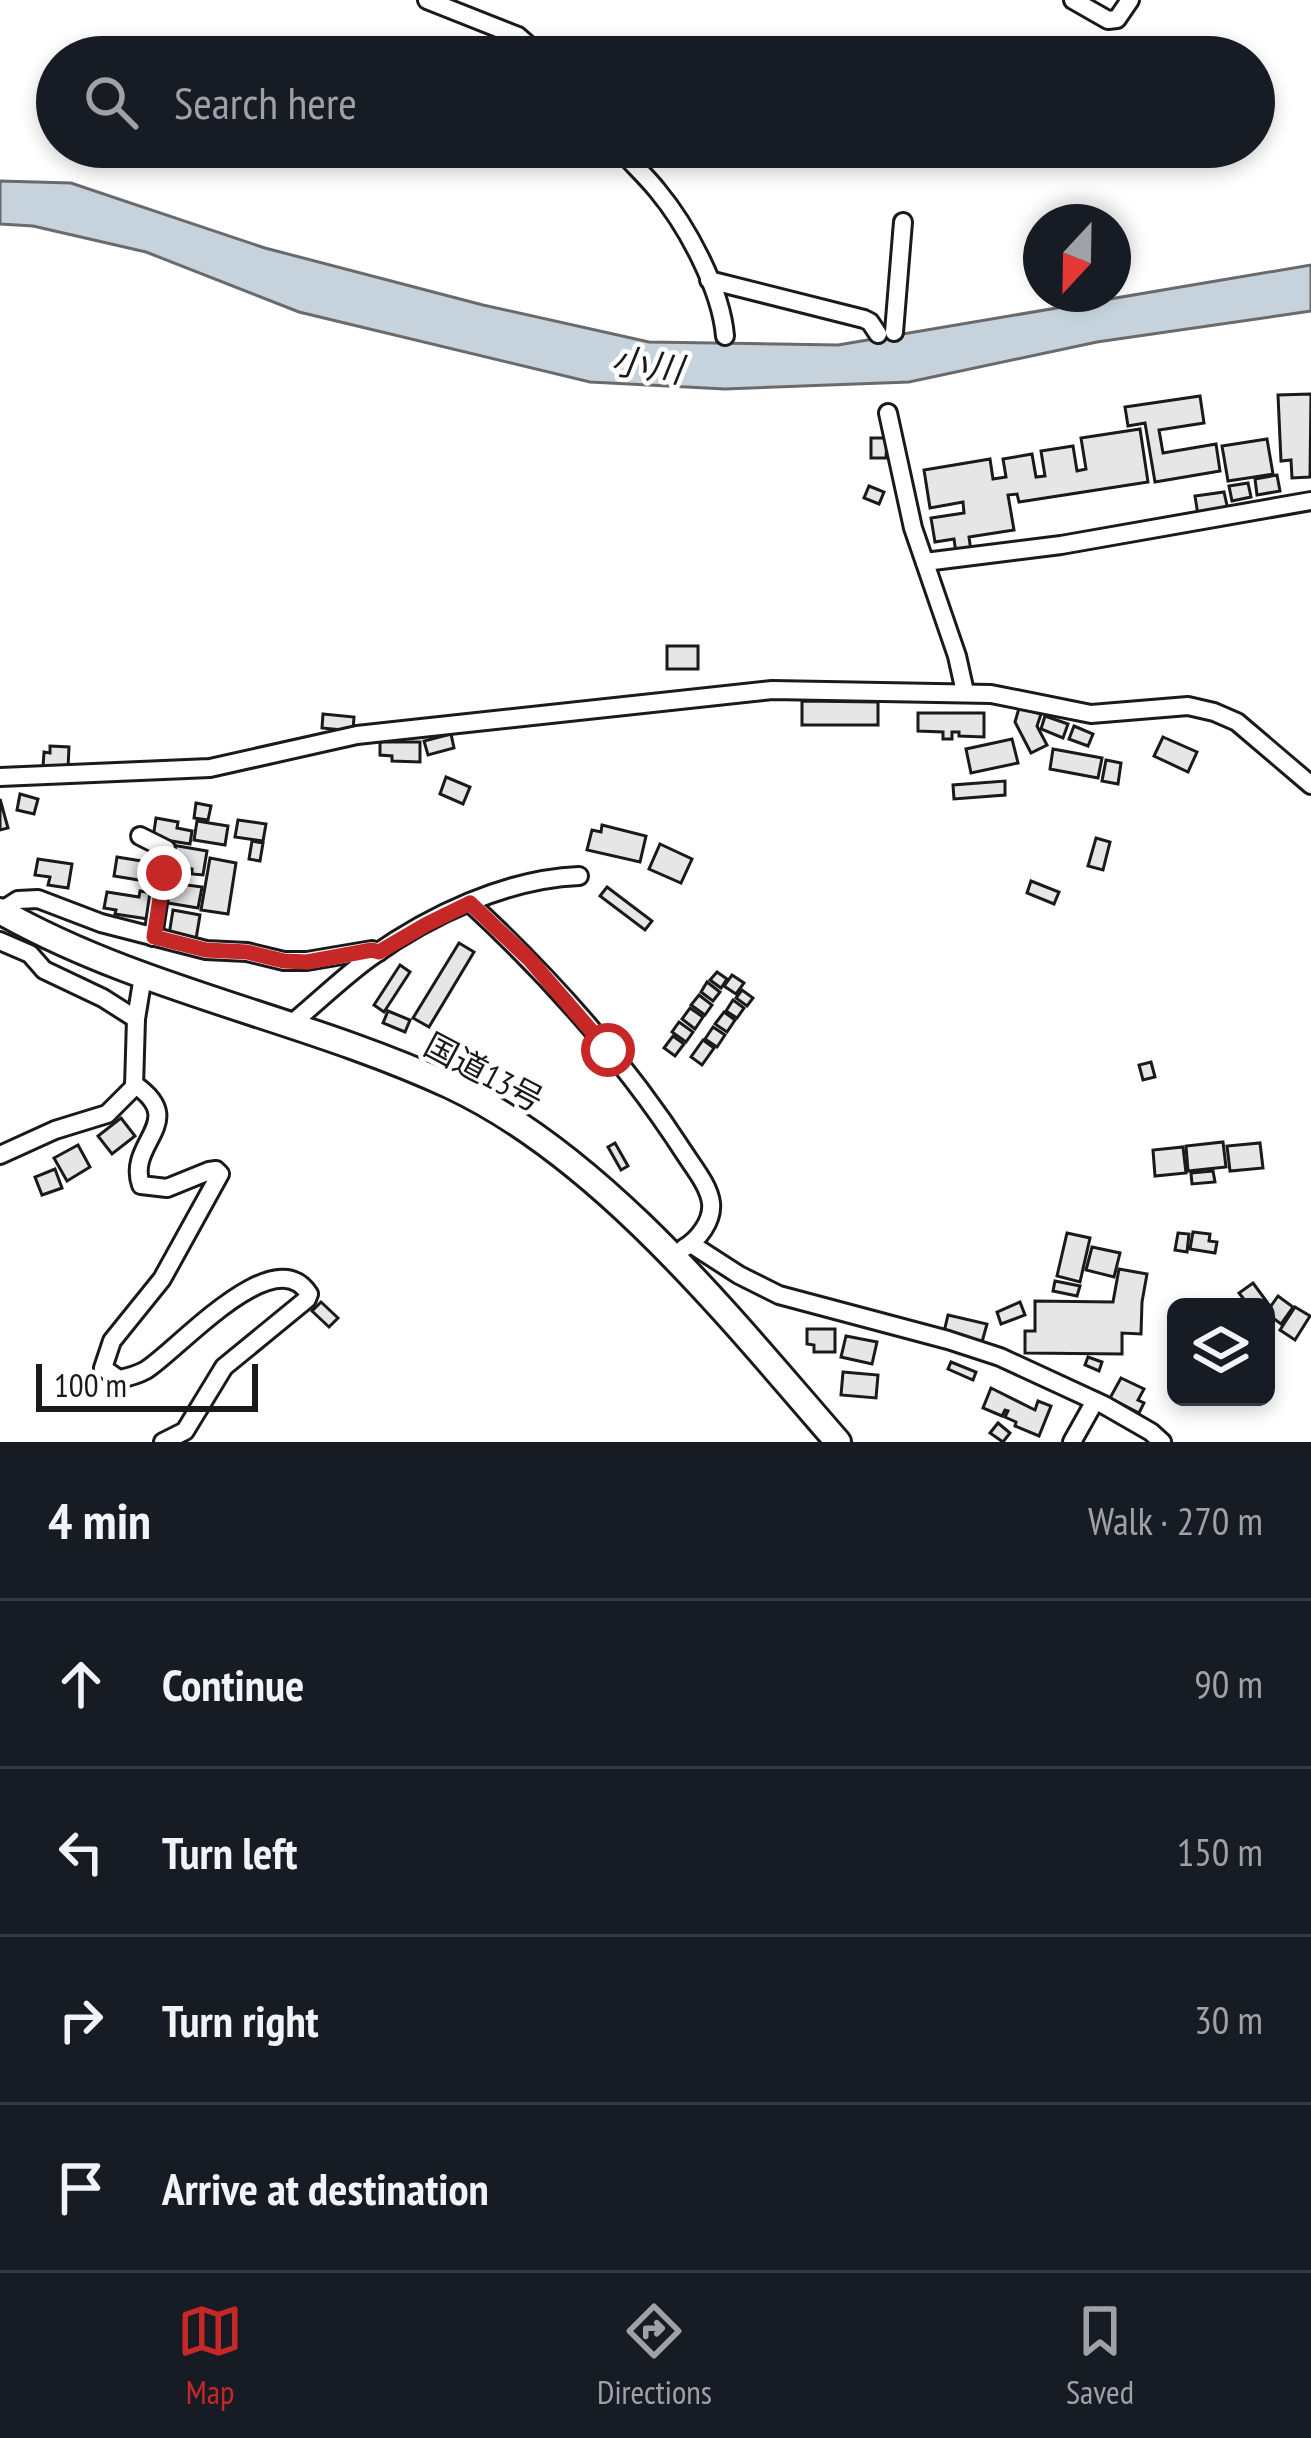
<!DOCTYPE html>
<meta charset="utf-8">
<style>
:root{--surface:#171b24;--page:#242831;--text:#f1f3f6;--muted:#9ea1a6;--line:#363941;--accent:#c62828}
body{margin:0;font-family:"PT Sans Narrow","Noto Sans JP",sans-serif;background:var(--page);color:var(--text)}
.controls{position:absolute;right:36px;bottom:36px;display:grid;overflow:hidden;border-radius:18px;box-shadow:0 6px 18px #0003}
.controls button{width:108px;height:108px;display:grid;place-items:center;padding:0;border:0;border-bottom:3px solid var(--line);background:var(--surface);color:var(--text);font:60px sans-serif}
.compass{position:absolute;left:1023px;top:204px;width:108px;height:108px;border-radius:50%;background:var(--surface);box-shadow:0 6px 18px #0003;rotate:202deg}
.scale{position:absolute;left:36px;bottom:30px;width:222px;box-sizing:border-box;padding-left:12px;border:6px solid #1a1a1a;border-top:0;font-size:33px;line-height:42px;white-space:nowrap;color:#1a1a1a;-webkit-text-stroke:9px #fff;paint-order:stroke}
.stop{position:absolute;width:36px;height:36px;margin:-27px;border:9px solid #c62828;border-radius:50%;background:#fff}
.stop.end{background:#c62828;border-color:#fff;box-shadow:0 3px 12px #0008}
.list{margin:0;padding:0;list-style:none}
h2{display:flex;justify-content:space-between;align-items:center;height:156px;margin:0;padding:0 48px;font-size:51px}
h2 small{font-size:39px;font-weight:400;color:var(--muted)}
.list li{display:grid;grid-template-columns:78px 1fr auto;gap:36px;align-items:center;box-sizing:border-box;height:168px;padding:0 48px;border-top:3px solid var(--line)}
.list b{display:block;font-size:45px;white-space:nowrap}
.list em{font-size:39px;font-style:normal;color:var(--muted)}
.icon{flex:none;width:66px;height:66px;fill:none;stroke:currentColor;stroke-width:2;stroke-linecap:round;stroke-linejoin:round}
.map{position:relative;flex:none;width:1311px;height:1442px;overflow:hidden}
.search{position:absolute;background:var(--surface);box-shadow:0 6px 18px #0003;left:36px;right:36px;top:36px;height:132px;display:flex;align-items:center;gap:30px;box-sizing:border-box;padding:0 42px;border-radius:66px;color:var(--muted);font-size:45px}
.sheet{height:828px;background:var(--surface)}
nav{display:flex;justify-content:space-around;align-items:center;box-sizing:border-box;height:168px;border-top:3px solid var(--line);background:var(--surface);font-size:33px;color:var(--muted)}
nav a{display:grid;justify-items:center;gap:6px}
nav .on{color:var(--accent)}
.map>svg:first-child{display:block}
.water{fill:#c6d2dc;stroke:#6a6a6a;stroke-width:3}
.building{fill:#e6e6e6;stroke:#1a1a1a;stroke-width:3}
.lines{fill:none;stroke-linecap:round;stroke-linejoin:round}
.minor-casing{stroke:#1a1a1a;stroke-width:22}
.highway-casing{stroke:#1a1a1a;stroke-width:30}
.minor{stroke:#fff;stroke-width:16}
.highway{stroke:#fff;stroke-width:24}
.route{stroke:#c62828;stroke-width:15}
.labels{text-anchor:middle;stroke-width:9;stroke-linejoin:round;paint-order:stroke}
.street-label{font-size:33px;fill:#1a1a1a;stroke:#fff}
.water-label{font-size:36px;font-style:italic;fill:#1a1a1a;stroke:#fff}
</style>
<div class="map">
<svg width="1311" height="1442" viewBox="0 0 1311 1442">
<rect width="100%" height="100%" fill="#fff"/>
<polygon class="water" points="0,181 71,183 265,248 483,305 649,342 838,345 1311,265 1311,311 1097,342 909,382 725,389 590,382 299,312 146,252 33,226 0,224"/>
<g class="building">
<polygon points="1311,394 1310,477 1292,478 1291,460 1281,461 1278,395"/>
<polygon points="1200,396 1204,423 1159,430 1163,453 1216,444 1220,471 1155,482 1145,423 1128,426 1125,407"/>
<polygon points="1140,429 1148,482 1019,502 1017,494 1008,495 1014,530 969,537 971,551 956,553 954,539 935,542 931,518 964,513 963,502 930,508 924,470 990,459 993,479 1006,477 1003,459 1032,454 1036,477 1045,476 1041,451 1073,446 1077,471 1086,469 1081,438"/>
<polygon points="871,438 887,438 886,458 871,458"/>
<polygon points="1267,439 1273,474 1228,481 1222,446"/>
<polygon points="1277,475 1280,491 1257,495 1255,479"/>
<polygon points="1248,483 1251,497 1232,501 1229,486"/>
<polygon points="869,486 884,492 879,504 864,498"/>
<polygon points="1224,492 1228,510 1198,515 1195,496"/>
<rect x="667" y="646" width="31" height="23"/>
<polygon points="802,701 878,702 878,725 802,725"/>
<polygon points="1019,708 1041,714 1037,726 1047,745 1031,753 1015,722"/>
<polygon points="918,713 984,713 984,737 959,736 959,732 952,732 952,739 943,739 943,732 918,731"/>
<polygon points="323,714 354,717 353,731 322,728"/>
<polygon points="1045,716 1068,724 1063,738 1041,729"/>
<polygon points="1074,726 1093,734 1088,746 1069,739"/>
<polygon points="451,734 454,748 428,755 424,741"/>
<polygon points="1163,737 1197,752 1188,772 1154,756"/>
<polygon points="1012,739 1018,763 971,773 966,749"/>
<polygon points="380,742 420,742 420,762 392,761 392,756 380,755"/>
<polygon points="50,746 69,747 68,768 43,767 44,752 50,753"/>
<polygon points="1053,749 1102,758 1098,778 1050,769"/>
<polygon points="1106,760 1121,763 1118,784 1102,781"/>
<polygon points="446,777 470,787 463,804 440,794"/>
<polygon points="1005,781 1005,795 954,799 953,785"/>
<polygon points="20,794 38,799 34,814 17,810"/>
<polygon points="0,799 8,828 0,830"/>
<polygon points="196,803 211,806 208,820 194,818"/>
<polygon points="156,818 178,822 177,828 192,831 190,844 153,838"/>
<polygon points="238,820 266,824 263,841 235,837"/>
<polygon points="197,821 228,826 225,845 194,840"/>
<polygon points="602,825 646,836 640,862 587,850 592,830 601,832"/>
<polygon points="1096,838 1110,842 1103,870 1088,866"/>
<polygon points="252,841 263,843 260,861 249,859"/>
<polygon points="660,844 692,859 681,883 649,869"/>
<polygon points="172,845 207,851 203,875 192,874 192,869 174,866 176,857 170,856"/>
<polygon points="117,857 154,863 151,882 114,876"/>
<polygon points="210,858 236,863 228,914 201,910"/>
<polygon points="38,859 72,864 68,888 48,885 50,877 35,875"/>
<polygon points="1031,881 1059,892 1054,904 1027,893"/>
<polygon points="165,882 202,887 198,908 162,902"/>
<polygon points="607,887 652,921 645,930 600,896"/>
<polygon points="140,891 152,893 148,919 115,914 116,910 104,908 107,892 139,897"/>
<polygon points="173,910 200,915 196,939 169,935"/>
<polygon points="459,943 474,952 429,1027 413,1018"/>
<polygon points="400,965 410,972 384,1012 374,1005"/>
<polygon points="717,972 727,979 721,988 710,980"/>
<polygon points="732,975 744,983 736,994 724,986"/>
<polygon points="707,982 720,992 713,1001 701,992"/>
<polygon points="742,990 753,998 747,1006 736,998"/>
<polygon points="699,995 712,1005 705,1015 691,1005"/>
<polygon points="733,1000 744,1008 737,1018 726,1011"/>
<polygon points="690,1008 703,1017 695,1029 682,1019"/>
<polygon points="388,1011 410,1020 405,1032 383,1023"/>
<polygon points="724,1012 735,1020 727,1032 715,1024"/>
<polygon points="679,1022 693,1032 686,1042 672,1032"/>
<polygon points="713,1027 725,1035 717,1047 705,1039"/>
<polygon points="673,1036 684,1044 675,1056 664,1048"/>
<polygon points="703,1040 714,1048 702,1065 691,1057"/>
<polygon points="1151,1062 1155,1077 1143,1080 1139,1065"/>
<polygon points="121,1118 135,1136 112,1154 98,1136"/>
<polygon points="1223,1142 1226,1167 1188,1171 1186,1146"/>
<polygon points="615,1143 628,1166 621,1170 608,1147"/>
<polygon points="1260,1143 1263,1168 1230,1171 1227,1146"/>
<polygon points="78,1145 90,1167 67,1181 54,1158"/>
<polygon points="1183,1147 1186,1173 1155,1176 1153,1150"/>
<polygon points="55,1169 62,1188 42,1195 35,1177"/>
<polygon points="1213,1171 1215,1182 1192,1184 1191,1173"/>
<polygon points="1193,1232 1210,1234 1209,1241 1217,1242 1215,1253 1190,1249"/>
<polygon points="1067,1233 1090,1238 1080,1282 1057,1276"/>
<polygon points="1178,1233 1189,1234 1187,1252 1175,1250"/>
<polygon points="1092,1247 1120,1253 1114,1277 1086,1270"/>
<polygon points="1119,1269 1147,1274 1142,1302 1141,1334 1122,1333 1122,1354 1025,1353 1025,1331 1035,1331 1035,1301 1113,1302"/>
<polygon points="1055,1281 1080,1286 1077,1296 1053,1291"/>
<polygon points="1253,1283 1267,1302 1260,1307 1250,1307 1239,1293"/>
<polygon points="1278,1296 1293,1307 1281,1324 1266,1313"/>
<polygon points="321,1302 338,1318 329,1327 312,1311"/>
<polygon points="1020,1302 1025,1315 1001,1324 997,1312"/>
<polygon points="1295,1307 1310,1316 1295,1340 1280,1330"/>
<polygon points="948,1315 987,1324 982,1342 944,1332"/>
<polygon points="807,1329 835,1329 835,1352 814,1352 814,1345 807,1344"/>
<polygon points="846,1336 877,1342 872,1364 841,1357"/>
<polygon points="1088,1357 1102,1362 1099,1371 1085,1365"/>
<polygon points="951,1362 976,1372 973,1380 948,1369"/>
<polygon points="843,1372 878,1375 876,1398 841,1395"/>
<polygon points="1121,1378 1144,1389 1138,1400 1144,1403 1139,1413 1110,1398"/>
<polygon points="991,1388 1035,1410 1038,1401 1051,1406 1039,1436 1015,1426 1016,1422 1005,1417 1008,1411 1005,1410 1002,1416 983,1408"/>
<polygon points="998,1423 1010,1433 1003,1442 990,1433"/>
</g>
<g class="lines">
<g class="minor-casing">
<g id="minor">
<polyline points="427,0 518,36 542,57"/>
<polyline points="1073,0 1108,20 1117,19 1130,0"/>
<path d="M618 147C630 162 645 175 657 190 687 226 721 289 725 336"/>
<polyline points="709,280 864,319 870,322 878,334"/>
<polyline points="894,332 903,222"/>
<polyline points="888,413 913,528 957,656 965,692"/>
<polyline points="925,562 1061,545 1311,501"/>
<polyline points="0,777 210,768 357,735 772,690 991,694 1091,714 1188,706 1214,712 1237,722 1311,785"/>
<polyline points="140,836 166,849 153,937"/>
<path d="M470 903C551 978 625 1061 685 1154 694 1168 709 1186 711 1203 713 1221 698 1240 684 1248"/>
<polyline points="1,911 18,900 38,899 101,923 206,950 247,952 284,961 307,961 372,950 379,952"/>
<polyline points="0,941 30,954 44,970 103,998 136,1019"/>
<path d="M291 1024C318 1002 343 977 371 957 430 915 506 879 579 876"/>
<path d="M134 1084C190 1122 126 1142 141 1185L167 1188 209 1171 216 1170 220 1174 162 1279 112 1341 103 1368 119 1379C129 1377 137 1375 146 1370 178 1350 274 1239 309 1294L307 1299 224 1367 185 1431 163 1442"/>
<polyline points="0,1155 55,1130 107,1114 134,1087 136,1019 143,976"/>
<polyline points="691,1244 739,1275 779,1295 948,1340 1000,1357 1104,1405 1151,1432 1162,1442"/>
<polyline points="1072,1442 1095,1401"/>
</g>
</g>
<g class="highway-casing">
<path id="highway" d="M0 911C141 991 304 1018 451 1086 602 1157 730 1318 838 1442"/>
</g>
<use href="#minor" class="minor"/>
<use href="#highway" class="highway"/>
</g>
<g class="lines">
<polyline class="route" points="164,873 154,937 206,950 247,952 284,961 307,962 372,950 379,952 427,924 470,903 530,960 608,1050"/>
</g>
<g class="labels">
<g class="street-label">
<text transform="translate(484 1072) rotate(28)" y="12">国道13号</text>
</g>
<g class="water-label">
<text transform="translate(647 365) rotate(8)" y="13">小川</text>
</g>
</g>
</svg>
<div class="controls">
<button><svg class="icon" aria-label="layers" viewBox="0 0 24 24"><path d="M12 4l9 5-9 5-9-5zM3 14l9 5 9-5"/></svg></button>
</div>
<svg class="compass" viewBox="-18 -18 36 36"><path d="M0-13l5 13h-10z" fill="#e53935"/><path d="M0 13l5-13h-10z" fill="#9ea1a6"/></svg>
<div class="scale">100 m</div>
<div class="stop" style="left:608px;top:1050px"></div>
<div class="stop end" style="left:164px;top:873px"></div>
<div class="search"><svg class="icon" aria-label="search" viewBox="0 0 24 24"><circle cx="10" cy="10" r="6"/><path d="M15 15l6 6"/></svg>Search here</div>
</div>
<section class="sheet">
<h2>4 min<small>Walk · 270 m</small></h2>
<ul class="list">
<li><svg class="icon" aria-label="ahead" viewBox="0 0 24 24"><path d="M12 20V5M6 11l6-6 6 6"/></svg><div><b>Continue</b></div><em>90 m</em></li>
<li><svg class="icon" aria-label="left" viewBox="0 0 24 24"><path d="M17 20v-9H6M10 6l-5 5 5 5"/></svg><div><b>Turn left</b></div><em>150 m</em></li>
<li><svg class="icon" aria-label="right" viewBox="0 0 24 24"><path d="M7 20v-9h11M14 6l5 5-5 5"/></svg><div><b>Turn right</b></div><em>30 m</em></li>
<li><svg class="icon" aria-label="arrive" viewBox="0 0 24 24"><path d="M6 21V4h12l-3 4 3 4H6"/></svg><div><b>Arrive at destination</b></div></li>
</ul>
</section>
<nav>
<a class="on"><svg class="icon" aria-label="map" viewBox="0 0 24 24"><path d="M3 6l6-2 6 2 6-2v14l-6 2-6-2-6 2zM9 4v14M15 6v14"/></svg>Map</a>
<a><svg class="icon" aria-label="directions" viewBox="0 0 24 24"><path d="M12 3l9 9-9 9-9-9zM9 14v-3h6M13 9l2 2-2 2"/></svg>Directions</a>
<a><svg class="icon" aria-label="saved" viewBox="0 0 24 24"><path d="M7 4h10v16l-5-4-5 4z"/></svg>Saved</a>
</nav>
